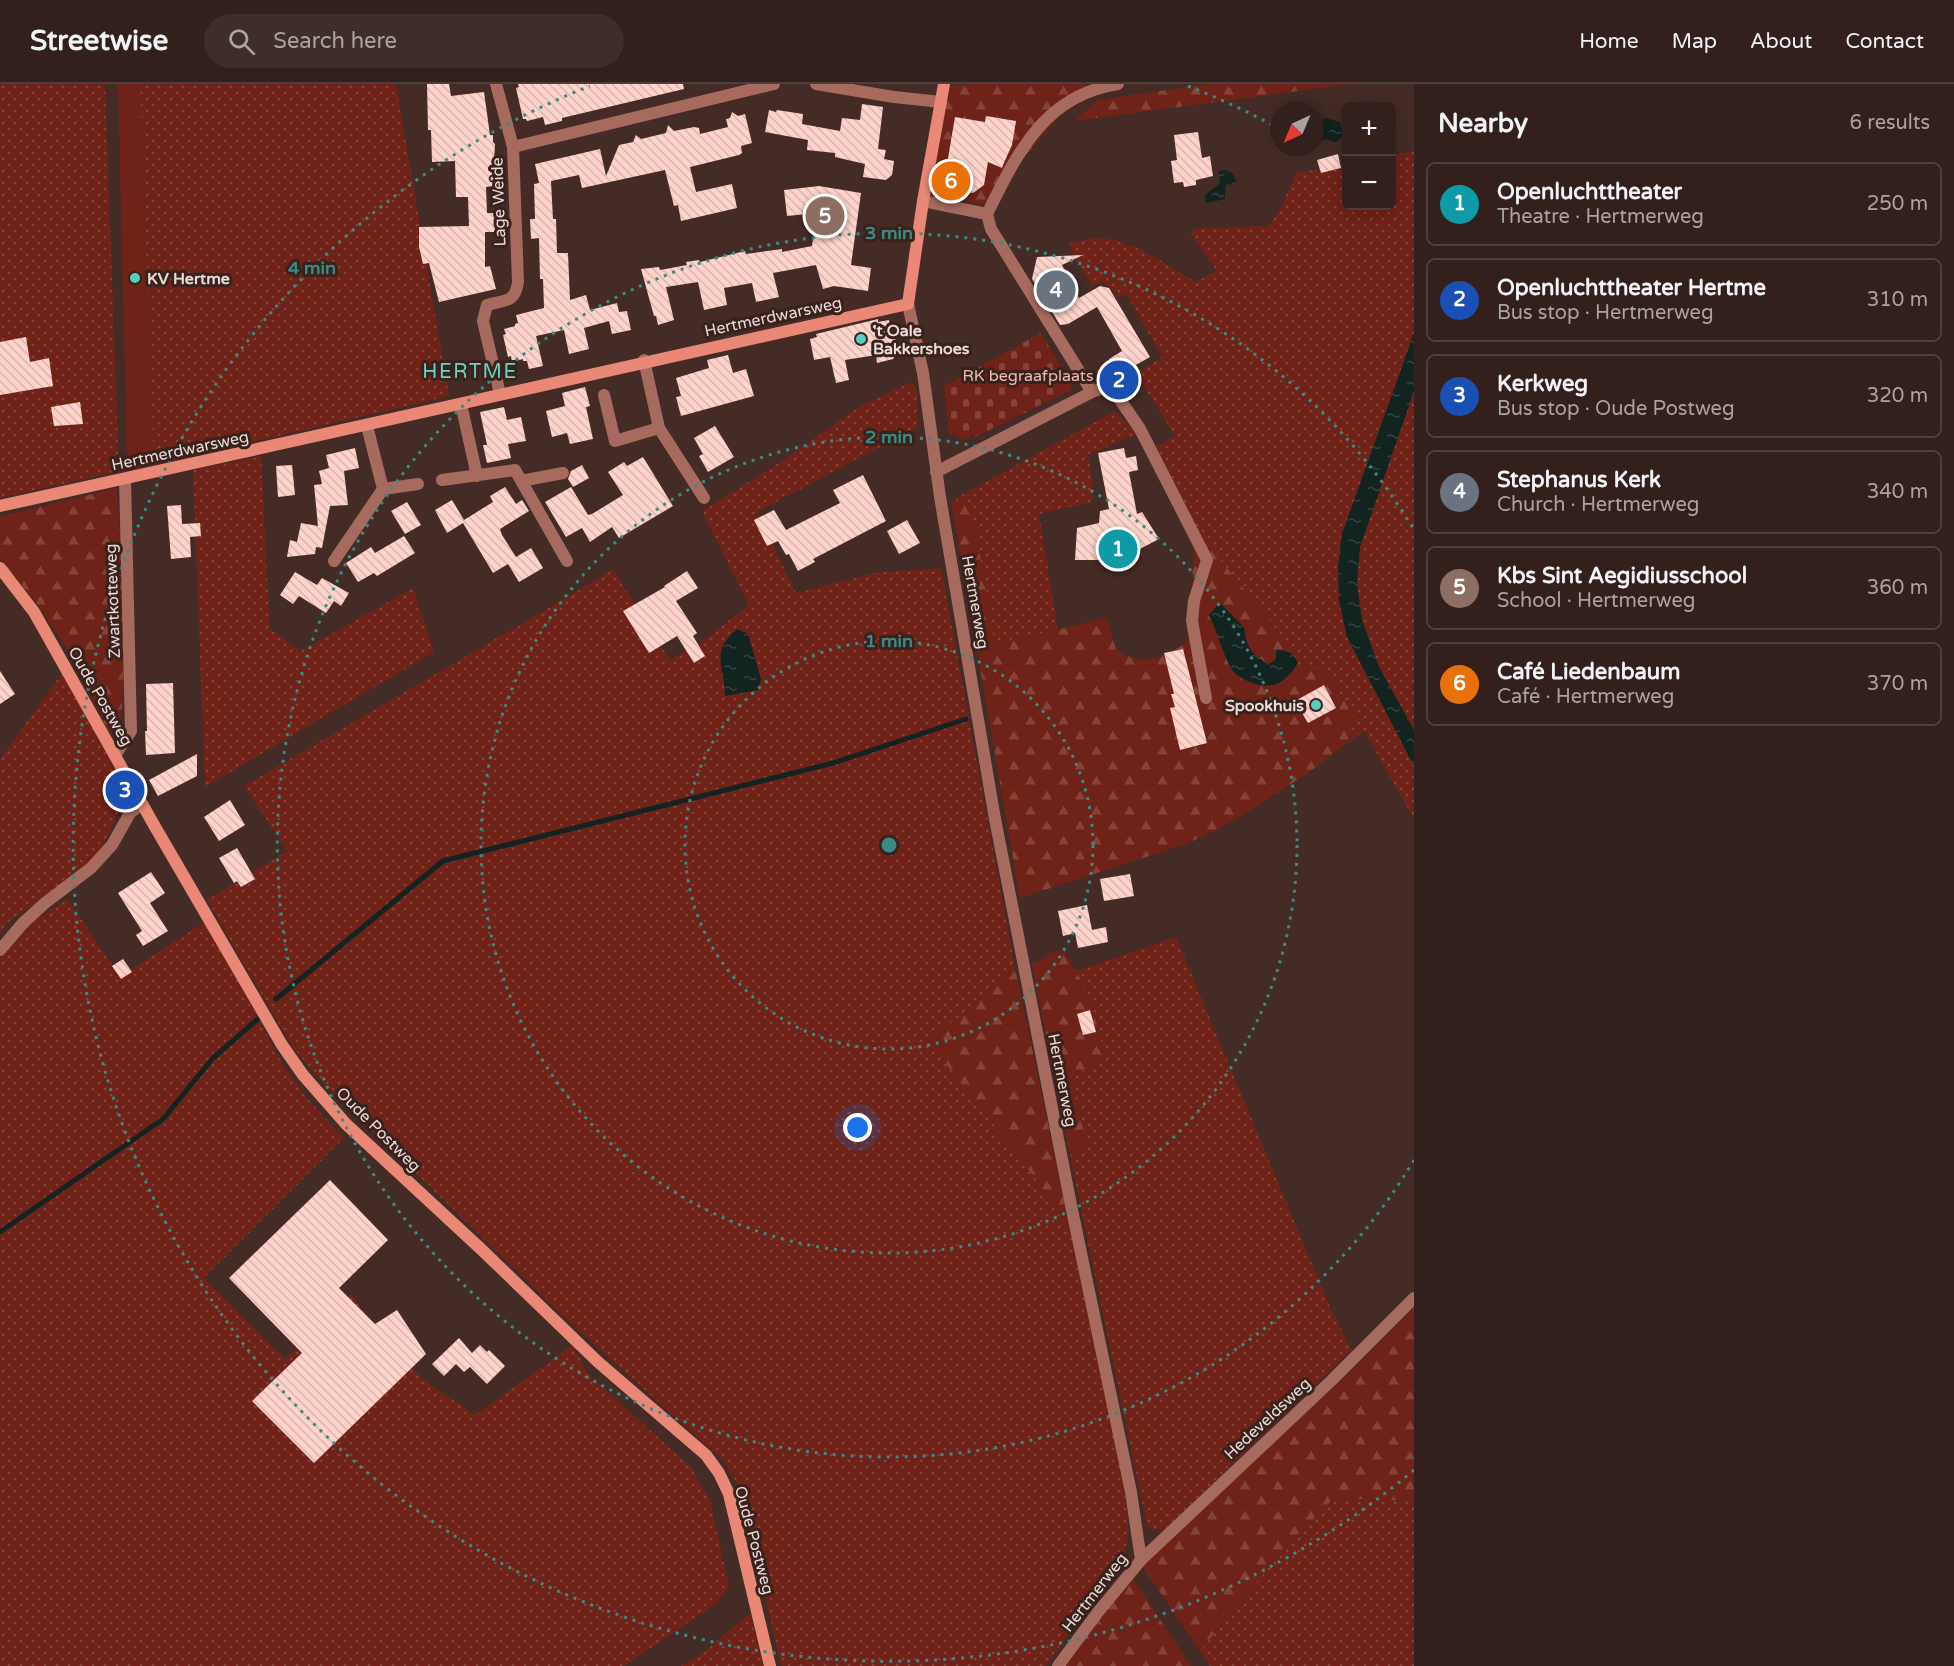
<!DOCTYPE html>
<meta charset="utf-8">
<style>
:root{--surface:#33201c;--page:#3e2d29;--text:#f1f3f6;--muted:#a9a3a3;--line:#4e3e3b;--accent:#db2777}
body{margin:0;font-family:"Varela Round",sans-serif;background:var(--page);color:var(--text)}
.controls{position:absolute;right:18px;top:18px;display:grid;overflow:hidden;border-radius:9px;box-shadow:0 3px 15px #0003}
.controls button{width:54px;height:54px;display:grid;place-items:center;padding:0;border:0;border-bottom:2px solid var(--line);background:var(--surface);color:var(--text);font:30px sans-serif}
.compass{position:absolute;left:1270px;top:18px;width:54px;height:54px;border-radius:50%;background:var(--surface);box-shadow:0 3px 15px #0003;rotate:224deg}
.you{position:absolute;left:858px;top:1044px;width:21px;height:21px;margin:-15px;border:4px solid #fff;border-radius:50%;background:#1a73e8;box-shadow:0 0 0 9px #1a73e833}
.badge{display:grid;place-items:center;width:39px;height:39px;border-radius:50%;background:var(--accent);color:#fff;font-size:20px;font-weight:700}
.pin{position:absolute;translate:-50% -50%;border:3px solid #fff;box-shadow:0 2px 6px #0006}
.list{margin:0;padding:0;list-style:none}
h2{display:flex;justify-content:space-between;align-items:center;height:78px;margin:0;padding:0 24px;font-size:26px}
h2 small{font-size:20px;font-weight:400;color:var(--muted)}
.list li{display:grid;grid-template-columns:39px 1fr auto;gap:18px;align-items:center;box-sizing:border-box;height:84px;margin:0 12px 12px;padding:0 12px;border:2px solid var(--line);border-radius:9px}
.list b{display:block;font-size:22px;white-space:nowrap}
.list p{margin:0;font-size:20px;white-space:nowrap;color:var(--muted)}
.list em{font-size:20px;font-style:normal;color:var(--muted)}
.icon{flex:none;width:33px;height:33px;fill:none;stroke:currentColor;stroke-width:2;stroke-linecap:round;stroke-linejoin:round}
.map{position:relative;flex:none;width:1414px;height:1582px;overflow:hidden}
header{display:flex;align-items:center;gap:36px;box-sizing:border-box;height:84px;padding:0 30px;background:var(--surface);border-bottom:2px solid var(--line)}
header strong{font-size:28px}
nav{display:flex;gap:33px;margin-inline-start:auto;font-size:21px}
.search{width:420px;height:54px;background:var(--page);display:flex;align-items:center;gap:15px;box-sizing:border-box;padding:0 21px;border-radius:33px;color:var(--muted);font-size:22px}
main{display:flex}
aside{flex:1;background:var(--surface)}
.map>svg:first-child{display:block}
.grass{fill:url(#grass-dots);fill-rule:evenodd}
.forest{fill:url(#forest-firs);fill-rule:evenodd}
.cemetery{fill:url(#cemetery-stones)}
.garden{fill:#6f2217}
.water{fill:url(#water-ripples)}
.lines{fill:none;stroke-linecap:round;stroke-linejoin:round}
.stream{stroke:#122320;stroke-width:5}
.building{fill:url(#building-back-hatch)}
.street{stroke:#a76a5f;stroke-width:12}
.secondary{stroke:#e98876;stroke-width:12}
.ring{fill:none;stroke:#3b8a83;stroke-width:3;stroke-dasharray:3 6}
.poi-dot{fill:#5acebd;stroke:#39211c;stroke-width:2}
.labels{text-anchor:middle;stroke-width:6;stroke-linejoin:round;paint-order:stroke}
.street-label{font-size:16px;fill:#ecdbd7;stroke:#39211c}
.poi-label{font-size:16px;font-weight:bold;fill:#ecdbd7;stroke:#39211c;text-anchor:start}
.park-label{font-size:16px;fill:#efbcb3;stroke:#39211c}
.quarter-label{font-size:20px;letter-spacing:1.5px;fill:#6cd3c3;stroke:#39211c}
.centre{fill:#3b8a83;stroke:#39211c;stroke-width:3}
.ring-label{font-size:18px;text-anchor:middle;font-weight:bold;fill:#3b8a83;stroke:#39211c;stroke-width:6;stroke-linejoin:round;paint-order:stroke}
</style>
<header>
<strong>Streetwise</strong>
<div class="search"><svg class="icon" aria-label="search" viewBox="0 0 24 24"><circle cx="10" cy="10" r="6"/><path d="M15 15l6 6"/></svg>Search here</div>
<nav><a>Home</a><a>Map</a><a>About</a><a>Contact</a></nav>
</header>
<main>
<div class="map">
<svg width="1414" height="1582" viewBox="0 0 1414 1582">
<defs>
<pattern id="grass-dots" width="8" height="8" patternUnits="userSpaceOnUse" patternTransform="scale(1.5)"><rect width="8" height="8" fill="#6f2217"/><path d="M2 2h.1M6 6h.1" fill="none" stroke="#844238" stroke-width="1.8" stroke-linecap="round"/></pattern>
<pattern id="forest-firs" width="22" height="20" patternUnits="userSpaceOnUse" patternTransform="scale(1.5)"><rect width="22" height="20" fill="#6f2217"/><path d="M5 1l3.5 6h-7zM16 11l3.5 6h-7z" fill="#844238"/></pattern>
<pattern id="cemetery-stones" width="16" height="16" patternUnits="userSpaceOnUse" patternTransform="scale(1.5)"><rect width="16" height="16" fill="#6f2217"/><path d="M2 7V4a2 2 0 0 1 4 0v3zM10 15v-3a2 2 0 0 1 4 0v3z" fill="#844238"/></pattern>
<pattern id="water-ripples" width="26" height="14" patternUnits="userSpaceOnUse" patternTransform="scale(1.5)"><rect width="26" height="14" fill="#122320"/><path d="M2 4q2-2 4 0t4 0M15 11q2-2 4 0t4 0" fill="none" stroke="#354240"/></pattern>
<pattern id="building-back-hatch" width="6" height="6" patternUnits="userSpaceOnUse" patternTransform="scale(1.5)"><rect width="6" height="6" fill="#fdd3cb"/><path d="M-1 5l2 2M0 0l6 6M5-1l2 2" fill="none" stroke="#d9b6af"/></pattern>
</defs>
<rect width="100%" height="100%" fill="#442b26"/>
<g class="grass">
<polygon points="0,0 105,0 119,387 0,414"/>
<polygon points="140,0 396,0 449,312 153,381"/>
<path d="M1414 67V249L1342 450 1338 483 1339 516 1347 553 1414 682V735L1364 647 1346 660 1355 635 1298 580 1279 549 1204 458 1156 362 1175 352 1136 290 1162 273 1126 210 1118 214 1110 203 1102 198 1092 202 1068 160C1077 158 1087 155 1096 154 1132 154 1165 180 1195 198L1217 187 1190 149 1196 144 1269 142 1282 121 1296 89 1346 81V122H1392V71Z"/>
<path d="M912 298 917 308 918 343 757 428 796 509 875 489 941 484 1015 884 976 919 1038 1098 1071 1148 1113 1341 1128 1429V1453L1122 1482 1109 1492 1046 1582H781L759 1485 736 1398 722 1375 577 1245 325 1001 293 964 207 816 287 767 244 702 581 505 613 485 670 576 700 559 749 521 702 427 785 375 862 321C880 314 894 304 912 298ZM748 550 761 595 746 607 725 611 723 588Z"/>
<polygon points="1414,307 1414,600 1411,603 1414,607 1414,646 1379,583 1362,536 1357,500 1360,463"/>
<polygon points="1115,327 1137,350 1088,371 1093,400 1092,418 1039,430 1058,546 996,559 970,419 951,417"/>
<polygon points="261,372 270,545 301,567 413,504 434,568 205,703 193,386"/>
<polygon points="63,588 127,706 107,755 91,780 7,839 0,849 0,675"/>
<polygon points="68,815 120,893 205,838 258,933 278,973 305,1012 345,1055 343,1055 204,1194 285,1275 352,1209 372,1243 380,1245 422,1295 475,1331 573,1261 586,1288 690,1382 710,1416 729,1502 717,1519 624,1582 0,1582 0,875 23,843"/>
<polygon points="1176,853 1332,1228 1352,1266 1165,1445 1152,1446 1147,1441 1070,1071 1087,1064 1073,991 1095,934 1076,887"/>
<polygon points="1334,1414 1414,1417 1414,1582 1210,1582 1200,1567 1280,1469"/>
<polygon points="750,1529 763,1582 681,1582 703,1569"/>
</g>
<g class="forest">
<polygon points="967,0 1087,0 983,121 929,111 948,2"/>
<polygon points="1209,0 1349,0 1075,37 1097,16"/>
<polygon points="117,404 125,554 121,645 118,649 111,648 107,645 73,574 41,525 0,475 0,433"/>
<path d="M951 417 970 418 996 559 1070 543 1107 533 1116 566C1139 580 1154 577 1176 565 1183 561 1185 560 1189 553L1194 462 1202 453 1279 549 1296 573 1298 580 1327 587 1355 635 1346 660 1309 688 1253 725 1222 743 1186 760 1020 814ZM1219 519 1244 543 1246 556 1251 567 1268 581 1276 575V566V601C1224 603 1228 568 1209 531Z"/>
<path d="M1063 867C1087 897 1097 940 1106 977L1073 991 1087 1065 1070 1071 1032 881 1051 869Z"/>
<polygon points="1015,884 1071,1148 1038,1098 928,957 976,919"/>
<polygon points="1414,1224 1414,1417 1334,1414 1280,1469 1200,1567 1143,1483 1160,1464 1329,1308"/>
<polygon points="1133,1495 1191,1582 1065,1582 1112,1519"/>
</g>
<polygon class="cemetery" points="1041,249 1071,299 1071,306 975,353 974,350 964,356 954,350 949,351 944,302"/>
<polygon class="garden" points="118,0 140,0 153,354 153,381 135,386 127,379"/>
<g class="water">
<path d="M1325 34 1340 38C1343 45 1346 57 1334 58 1331 58 1328 55 1324 56 1321 56 1318 58 1315 60V38Z"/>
<polygon points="1225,86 1232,89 1237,98 1232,101 1226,100 1225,115 1206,119 1205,111 1219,100 1220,95 1218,88"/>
<polygon points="1414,249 1414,307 1360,463 1357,500 1362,536 1379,583 1414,646 1414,682 1347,553 1339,516 1338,483 1342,450"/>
<path d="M1220 519 1244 543 1246 556 1251 567 1268 581 1276 575V566C1286 566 1294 568 1298 579 1285 600 1271 607 1248 597 1243 595 1236 591 1233 587 1224 575 1217 546 1209 531Z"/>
<path d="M737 545 748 550 761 595 758 606 725 612C725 580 709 570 737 545Z"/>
</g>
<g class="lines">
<g class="stream">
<polyline points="276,915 443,777 833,679 966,635"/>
<polyline points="0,1148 163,1035 213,974 258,935"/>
</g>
</g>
<g class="building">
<polygon points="427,0 449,0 451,12 484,8 490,51 493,51 493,58 495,60 493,92 500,96 494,100 494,102 486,103 487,129 495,129 495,148 485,148 485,183 490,182 496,205 439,218 429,179 423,180 419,163 419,143 469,142 468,113 456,113 455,77 432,78 431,46 428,46"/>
<polygon points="518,0 683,0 684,5 562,34 562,37 545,41 543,33 527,37 526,35 523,35 516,4 519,3"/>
<polygon points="862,20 883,23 878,65 886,66 884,75 894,77 892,91 886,96 863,93 865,80 835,73 835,69 807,66 808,56 765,48 769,26 776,28 777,26 803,30 802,40 840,47 842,34 860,36"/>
<polygon points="732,28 738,32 745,30 752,59 741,62 742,69 739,71 690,83 696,108 732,100 737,124 681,137 678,121 674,122 665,86 582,104 579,91 551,97 553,135 556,135 557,169 568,169 570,216 586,211 590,226 617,219 619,228 627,227 631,246 612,250 609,237 584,244 589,265 569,270 564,246 536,252 543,282 529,285 527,277 523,277 523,275 512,278 511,272 508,273 503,251 506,250 504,245 515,242 515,240 518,239 516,231 544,224 543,195 540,195 539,154 531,155 530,135 535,135 534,100 539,99 535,80 600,65 606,92 619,61 633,58 636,51 641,55 666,49 668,41 674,47 694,43 699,44 700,50 728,43 726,35 730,34"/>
<polygon points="986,32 1016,37 1012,61 1003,81 1002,84 988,78 984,101 973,109 948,105 952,80 947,80 955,33 985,38"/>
<polygon points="1198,48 1202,74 1210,72 1213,92 1196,96 1196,101 1184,103 1183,98 1174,99 1171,77 1177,76 1174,51"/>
<polygon points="1338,70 1341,84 1321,89 1317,76"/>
<polygon points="819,102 861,109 851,181 871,184 868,207 834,202 823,205 816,181 773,189 779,213 756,218 752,199 724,204 727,221 704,226 698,198 666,203 674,236 658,241 656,232 654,232 641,185 659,183 660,186 687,181 686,178 699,176 700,178 745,167 746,170 782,165 782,168 812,162 817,129 787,132 784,106"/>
<polygon points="1083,171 1062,181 1065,187 1063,188 1079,214 1100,202 1109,204 1150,273 1118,291 1109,275 1122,267 1097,223 1068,240 1060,241 1032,195 1037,173"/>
<polygon points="878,235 878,238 889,236 891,249 894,249 898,267 893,275 877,279 876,271 845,276 849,296 836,299 830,273 814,276 810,255 817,253 816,250"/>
<polygon points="26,253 30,278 49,274 53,302 0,311 0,258"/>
<polygon points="728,271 733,289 746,285 754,312 681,332 676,313 681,312 676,294 709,284 707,276"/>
<polygon points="585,303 590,322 586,323 593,355 570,360 567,349 552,353 546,327 565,322 562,309"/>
<polygon points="80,318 83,340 54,342 51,323"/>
<polygon points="504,323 507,336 521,333 526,357 508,360 511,374 487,379 483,361 487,361 480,328"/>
<polygon points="715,342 734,373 708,388 699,372 703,370 694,354"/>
<polygon points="355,364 359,384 344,387 348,421 330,422 322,464 316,463 315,470 287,473 290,456 297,458 301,439 318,442 314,401 322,400 319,387 329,384 326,371"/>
<polygon points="1124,364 1126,374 1136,372 1138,386 1129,388 1137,430 1142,428 1159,455 1136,467 1100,476 1075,476 1077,444 1099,439 1100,427 1109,425 1098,369"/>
<polygon points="643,373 673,422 619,454 612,443 590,458 582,444 566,453 545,418 571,403 588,431 592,430 623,411 608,388 624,378 627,382"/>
<polygon points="292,381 295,411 278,413 276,382"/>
<polygon points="582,381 589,394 573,403 568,395 571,387"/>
<polygon points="863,391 886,437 813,475 815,478 798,487 789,470 786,471 778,457 767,462 754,436 774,426 786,446 840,419 833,406"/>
<polygon points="505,403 516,420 522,416 529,427 500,445 502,451 516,473 531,464 543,484 519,498 508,480 493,489 463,439 447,449 435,426 452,416 464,436 493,418 490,412"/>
<polygon points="407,418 421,441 405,450 391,427"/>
<polygon points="181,421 182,440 200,439 201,452 190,453 191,473 171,475 167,422"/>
<polygon points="907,436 920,459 899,470 887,447"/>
<polygon points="404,452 415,469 377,492 374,489 358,498 346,479 371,463 375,469"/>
<polygon points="687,487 698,504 676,517 697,549 693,552 705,572 694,579 677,552 649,569 623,527 665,503 664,502"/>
<polygon points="295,488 317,501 322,494 349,509 341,522 334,517 326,529 299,512 293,520 280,511"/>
<polygon points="1183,565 1207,659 1180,666 1170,624 1175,623 1171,610 1174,610 1164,569"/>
<polygon points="0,587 15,610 0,620"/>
<polygon points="173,599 175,669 146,671 145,647 147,647 146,600"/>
<polygon points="1324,601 1336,624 1308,639 1295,617"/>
<polygon points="197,670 197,692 158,712 149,696"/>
<polygon points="230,716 245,741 219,757 204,733"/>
<polygon points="237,764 255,795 241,803 237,797 234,799 219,774"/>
<polygon points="151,788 165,809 150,819 168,847 143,862 136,851 142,847 118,809"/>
<polygon points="1130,790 1134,812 1104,817 1100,795"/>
<polygon points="1087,821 1092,846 1106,843 1108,858 1078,864 1075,849 1063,852 1058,827"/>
<polygon points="123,875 132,888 121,895 112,882"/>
<polygon points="1090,926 1096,948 1083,951 1077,930"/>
<polygon points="330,1096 388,1156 339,1204 375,1240 397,1226 426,1270 314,1379 252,1317 302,1269 229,1194"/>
<polygon points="459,1254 472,1269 480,1261 487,1268 489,1266 505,1282 487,1300 470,1283 464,1288 456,1280 444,1292 432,1280"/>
</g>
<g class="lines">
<g class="street">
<path d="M496 0 513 63 518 198C515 219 505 216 487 221L483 237 500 310"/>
<polyline points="816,0 894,13 941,18"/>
<polyline points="513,63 774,0"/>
<polyline points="923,117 987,130"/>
<polyline points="987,130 991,145 1092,308 1110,301 1140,345 1207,476 1194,517 1192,537 1206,614"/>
<path d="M987 130C1017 70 1044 11 1118 0"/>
<polyline points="908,220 923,289 940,413 995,735 1071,1121 1131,1408 1141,1476"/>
<polyline points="644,276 659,344 704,414"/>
<polyline points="604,311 615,357 659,344"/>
<polyline points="461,320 477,392"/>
<polyline points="936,388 1092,308"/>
<polyline points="442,396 515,386 567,477"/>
<polyline points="521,397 563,389"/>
<polyline points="383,405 418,400"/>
<polyline points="334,477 383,405 367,342"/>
<polyline points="116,670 131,647 125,395"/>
<polyline points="0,866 23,839 45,819 91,784 112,761 130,729 142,720"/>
<polyline points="1058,1582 1098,1528 1141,1476 1332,1296 1414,1214"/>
</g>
<g class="secondary">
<path d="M0 422C303 356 605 285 908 220L923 117 944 0"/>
<polyline points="0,484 34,528 154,741 282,961 303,991 346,1040 482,1166 598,1278 706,1371 719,1389 729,1410 770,1582"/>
</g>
</g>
<g class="ring">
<circle cx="889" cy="761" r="204"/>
<circle cx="889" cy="761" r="408"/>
<path d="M1414 1076A612 612 0 1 1 1414 446"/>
<path d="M1414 1386A816 816 0 1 1 590 2M1188 2A816 816 0 0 1 1278 44"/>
</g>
<g class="poi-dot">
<circle cx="135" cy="194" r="6"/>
<circle cx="861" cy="255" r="6"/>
<circle cx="1316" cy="621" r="6"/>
</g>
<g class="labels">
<g class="street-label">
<text transform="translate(498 118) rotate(-92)" y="6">Lage Weide</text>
<text transform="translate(773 232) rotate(-12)" y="6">Hertmerdwarsweg</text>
<text transform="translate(180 366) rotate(-12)" y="6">Hertmerdwarsweg</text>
<text transform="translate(112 517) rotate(-92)" y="6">Zwartkotteweg</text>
<text transform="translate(976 518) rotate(80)" y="6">Hertmerweg</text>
<text transform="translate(101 612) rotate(60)" y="6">Oude Postweg</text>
<text transform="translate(1063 996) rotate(79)" y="6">Hertmerweg</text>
<text transform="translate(379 1045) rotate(45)" y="6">Oude Postweg</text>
<text transform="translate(1267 1334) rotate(-43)" y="6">Hedeveldsweg</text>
<text transform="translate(755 1456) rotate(75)" y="6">Oude Postweg</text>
<text transform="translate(1094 1508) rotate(-52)" y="6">Hertmerweg</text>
</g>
<g class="poi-label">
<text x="147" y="200">KV Hertme</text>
<text x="873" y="252">'t Oale<tspan x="873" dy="18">Bakkershoes</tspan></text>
<text x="1304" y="627" text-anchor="end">Spookhuis</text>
</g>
<g class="park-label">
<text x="1028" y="297">RK begraafplaats</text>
</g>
<g class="quarter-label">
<text x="470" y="294">HERTME</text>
</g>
</g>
<circle cx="889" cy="761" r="9" class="centre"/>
<g class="ring-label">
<text x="889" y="155">3 min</text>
<text x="312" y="190">4 min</text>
<text x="889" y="359">2 min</text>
<text x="889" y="563">1 min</text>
</g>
</svg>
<div class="controls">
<button>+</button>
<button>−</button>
</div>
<svg class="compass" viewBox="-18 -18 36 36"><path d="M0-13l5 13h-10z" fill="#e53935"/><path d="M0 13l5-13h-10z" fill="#a9a3a3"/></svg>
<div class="you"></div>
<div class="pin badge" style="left:1118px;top:465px;background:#0f9aa8">1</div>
<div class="pin badge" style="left:1119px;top:296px;background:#1a4fb4">2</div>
<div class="pin badge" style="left:125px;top:706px;background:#1a4fb4">3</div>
<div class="pin badge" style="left:1056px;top:206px;background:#6b7280">4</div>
<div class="pin badge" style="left:825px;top:132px;background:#8d6e63">5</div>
<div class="pin badge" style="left:951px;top:97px;background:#e8710a">6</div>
</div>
<aside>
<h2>Nearby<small>6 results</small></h2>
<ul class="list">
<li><span class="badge" style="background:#0f9aa8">1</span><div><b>Openluchttheater</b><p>Theatre · Hertmerweg</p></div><em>250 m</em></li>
<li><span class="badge" style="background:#1a4fb4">2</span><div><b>Openluchttheater Hertme</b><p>Bus stop · Hertmerweg</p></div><em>310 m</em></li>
<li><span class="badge" style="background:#1a4fb4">3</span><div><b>Kerkweg</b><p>Bus stop · Oude Postweg</p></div><em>320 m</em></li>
<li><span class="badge" style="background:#6b7280">4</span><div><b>Stephanus Kerk</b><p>Church · Hertmerweg</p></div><em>340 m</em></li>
<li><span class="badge" style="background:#8d6e63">5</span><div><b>Kbs Sint Aegidiusschool</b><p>School · Hertmerweg</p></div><em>360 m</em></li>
<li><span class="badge" style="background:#e8710a">6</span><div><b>Café Liedenbaum</b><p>Café · Hertmerweg</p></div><em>370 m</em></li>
</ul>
</aside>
</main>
